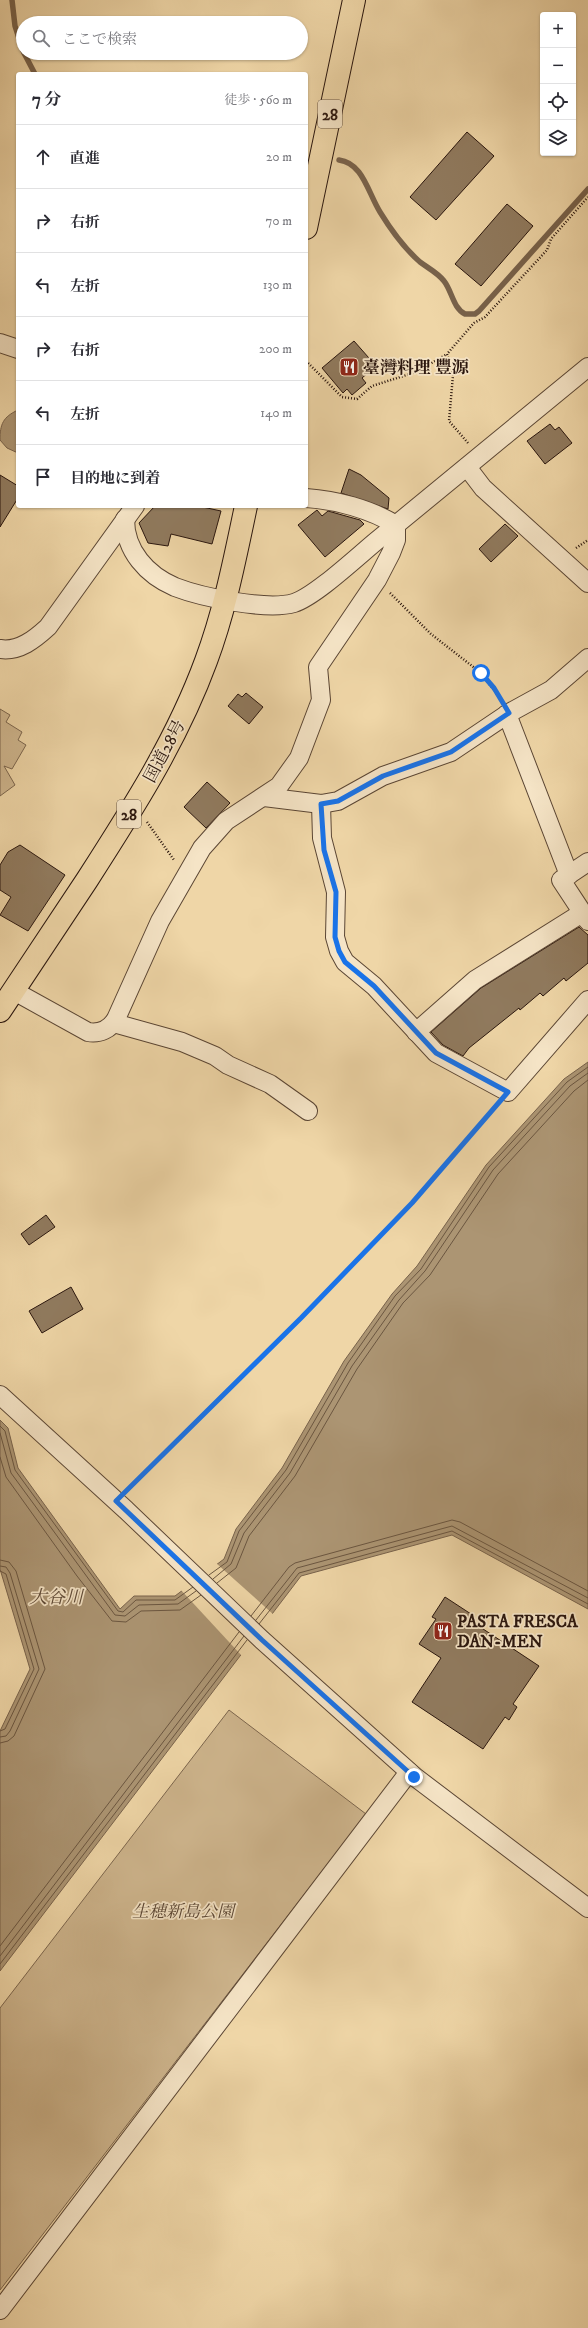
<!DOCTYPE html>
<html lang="ja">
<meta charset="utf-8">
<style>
:root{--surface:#fff;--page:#f7f7f7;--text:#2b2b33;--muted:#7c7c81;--line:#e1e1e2}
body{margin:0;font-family:"IM FELL DW Pica","Noto Serif JP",serif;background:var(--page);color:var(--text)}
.controls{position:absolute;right:12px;top:12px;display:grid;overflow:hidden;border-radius:4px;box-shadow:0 1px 3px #0004}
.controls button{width:36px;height:36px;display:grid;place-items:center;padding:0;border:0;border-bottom:1px solid var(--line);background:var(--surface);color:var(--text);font:20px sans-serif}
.stop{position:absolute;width:12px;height:12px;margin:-9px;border:3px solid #1a73e8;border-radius:50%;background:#fff}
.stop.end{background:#1a73e8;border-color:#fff;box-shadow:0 1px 4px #0008}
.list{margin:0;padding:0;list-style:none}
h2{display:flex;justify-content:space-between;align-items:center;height:52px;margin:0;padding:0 16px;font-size:17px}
h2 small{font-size:13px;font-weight:400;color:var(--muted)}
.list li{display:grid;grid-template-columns:26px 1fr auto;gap:12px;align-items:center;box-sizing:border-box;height:64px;padding:0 16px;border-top:1px solid var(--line)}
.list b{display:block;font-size:15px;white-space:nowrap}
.list em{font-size:13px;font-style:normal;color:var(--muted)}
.icon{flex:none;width:22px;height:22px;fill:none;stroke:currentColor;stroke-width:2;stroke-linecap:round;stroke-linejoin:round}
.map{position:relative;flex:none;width:588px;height:2328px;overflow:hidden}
.search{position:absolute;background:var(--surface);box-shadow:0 1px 3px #0004;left:16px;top:16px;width:292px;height:44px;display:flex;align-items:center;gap:10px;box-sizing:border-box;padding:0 14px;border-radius:22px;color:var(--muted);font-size:15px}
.panel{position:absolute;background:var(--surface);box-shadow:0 1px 3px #0004;left:16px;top:72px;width:292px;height:436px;border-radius:4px}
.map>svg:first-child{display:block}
.green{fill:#ceb58d;stroke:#7c664e}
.water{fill:#ac9573;stroke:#78624b}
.pier{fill:#efd6a7}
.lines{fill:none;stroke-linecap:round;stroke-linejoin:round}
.shore{stroke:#6b5640;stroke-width:1}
.stream{stroke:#78624b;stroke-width:5.5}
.building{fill:#907a5e;stroke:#2a160e}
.minor-casing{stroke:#5b4634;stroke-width:20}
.highway-casing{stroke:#2a160e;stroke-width:24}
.path{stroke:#2a160e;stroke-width:2.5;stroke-dasharray:1 2;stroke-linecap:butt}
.minor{stroke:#f5e4c6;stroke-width:18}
.highway{stroke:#efd6a7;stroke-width:22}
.route{stroke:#1a73e8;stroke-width:5}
.labels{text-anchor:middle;stroke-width:3.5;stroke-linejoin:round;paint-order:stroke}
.shield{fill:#f5e4c6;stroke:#675445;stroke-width:1}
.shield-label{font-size:16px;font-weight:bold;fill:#2a160e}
.poi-label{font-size:17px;font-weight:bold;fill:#2a160e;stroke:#f5e4c6;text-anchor:start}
.street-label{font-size:17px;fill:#2a160e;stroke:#f5e4c6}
.park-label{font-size:17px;font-style:italic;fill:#5b4634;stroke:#f5e4c6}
.water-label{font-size:18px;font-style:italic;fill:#5e4936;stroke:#f5e4c6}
</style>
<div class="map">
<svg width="588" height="2328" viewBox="0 0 588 2328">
<rect width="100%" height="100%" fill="#efd6a7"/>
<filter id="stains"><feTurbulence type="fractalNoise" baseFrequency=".005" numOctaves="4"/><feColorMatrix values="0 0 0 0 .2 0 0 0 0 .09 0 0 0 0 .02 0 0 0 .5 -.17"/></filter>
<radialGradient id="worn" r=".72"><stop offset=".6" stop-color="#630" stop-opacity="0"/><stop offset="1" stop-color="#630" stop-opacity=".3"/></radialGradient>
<g class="green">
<polygon points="0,709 10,715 6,722 22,732 18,740 26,745 12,769 4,766 15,785 0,796"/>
<polygon points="229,1710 366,1814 0,2290 0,2008"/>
</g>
<g class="water">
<path d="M18 410V453L7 448 0 440C0 424 3 417 18 410Z"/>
<polygon points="588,1062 588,1609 452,1535 301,1576 0,1971 0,1731 30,1669 0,1569 0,1420 8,1428 18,1468 120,1609 134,1596 175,1596 224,1559 236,1529 282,1468 344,1361 392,1294 417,1266 486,1165 564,1079"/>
</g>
<polygon class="pier" points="216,1563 274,1615 242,1656 180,1589"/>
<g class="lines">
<g class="shore">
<polyline points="0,1426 5,1431 15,1470 118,1611 123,1612 136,1600 175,1600 193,1587"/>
<polyline points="0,1433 11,1473 115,1615 125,1616 139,1605 178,1604 196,1591"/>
<polyline points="0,1457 6,1477 77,1576 112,1621 126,1622 141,1611 180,1610 201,1595"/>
<polyline points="0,1560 9,1562 16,1571 45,1669 14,1736 8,1741 0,1743"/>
<polyline points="0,1566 6,1567 10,1573 39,1669 10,1731 6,1736 0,1737"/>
<polyline points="0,1571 6,1574 34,1669 5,1729 0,1731"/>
<polyline points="209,1575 227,1562 239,1531 286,1470 348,1363 395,1296 421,1269 489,1167 567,1082 588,1067"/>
<polyline points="213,1579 231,1564 244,1533 290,1473 352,1366 399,1300 425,1271 493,1170 570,1086 588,1073"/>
<polyline points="217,1583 236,1568 249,1536 295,1476 357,1369 403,1303 430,1275 498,1174 574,1091 588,1080"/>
<polyline points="251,1616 289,1567 295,1563 452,1520 460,1522 588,1591"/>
<polyline points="256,1620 297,1568 452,1526 588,1598"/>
<polyline points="259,1624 299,1573 452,1531 588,1604"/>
<polyline points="0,1946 239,1632"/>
<polyline points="0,1956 244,1636"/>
<polyline points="0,1964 247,1640"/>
</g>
<g class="stream">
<polyline points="12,0 15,26 23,51"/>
<polyline points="24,53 35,74"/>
<path d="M339 160C363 163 368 193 380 212 391 230 404 248 420 262 428 268 438 273 444 281 452 291 453 308 465 314H475L479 311 588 189"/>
</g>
</g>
<g class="building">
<polygon points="467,132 494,156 436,220 410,197"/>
<polygon points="507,204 533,226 481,286 455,264"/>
<polygon points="354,341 376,366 362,378 366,383 352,395 347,389 343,393 322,368"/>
<polygon points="550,424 555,430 559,427 572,443 545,464 527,441"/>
<polygon points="349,469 361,475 389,498 388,509 341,493"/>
<polygon points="0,475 18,486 18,498 0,527"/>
<polygon points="155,506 198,506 221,511 212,544 171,534 168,546 148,543 139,523"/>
<polygon points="317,510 322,516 328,511 360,520 364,524 325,557 298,525"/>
<polygon points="505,524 518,536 491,562 479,549"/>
<polygon points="246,693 263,707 249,724 228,706 238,694 242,697"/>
<polygon points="207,782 230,803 206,828 184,807"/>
<polygon points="20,845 65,875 28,931 0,915 11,897 0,890 0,865 8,852"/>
<polygon points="579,927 588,935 588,963 566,981 564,978 543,996 540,993 520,1010 519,1008 469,1048 463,1056 443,1045 431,1032 481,988"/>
<polygon points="46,1215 55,1227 29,1245 21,1234"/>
<polygon points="71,1287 83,1309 42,1333 29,1311"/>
<polygon points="445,1597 471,1614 468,1619 539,1666 513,1704 517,1707 509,1720 505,1717 483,1749 412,1702 441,1658 419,1644 436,1619 432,1617"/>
</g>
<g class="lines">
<g class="minor-casing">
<g id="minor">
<polyline points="0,343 18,349"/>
<polyline points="467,467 483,488 588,583"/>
<path d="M125 519C125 551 147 575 175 587 201 597 267 611 294 603 316 596 360 554 380 538 449 481 519 424 588 367"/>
<path d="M0 649C19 652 35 639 48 627L135 506"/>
<polyline points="507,714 569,875"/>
<polyline points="264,797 321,804 338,801 383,776 451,752 509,713 551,690 588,658"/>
<polyline points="321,804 322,838 336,892 335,937 339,951 345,962 374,986 436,1053 508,1092 588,1000"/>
<polyline points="588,862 561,880 588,921"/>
<path d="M14 991 88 1032C100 1034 110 1029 116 1019L160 921 202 848 226 821 279 786 299 758 321 700 318 667 377 580 391 553 396 540V525C370 509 336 500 306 498"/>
<polyline points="114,1023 182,1042 215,1056 228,1065 270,1084 308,1111"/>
<polyline points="416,1032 475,980 582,913"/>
<polyline points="0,1395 126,1510 262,1640 415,1777 588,1908"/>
<polyline points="0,2310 409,1772"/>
</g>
</g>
<g class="highway-casing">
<g id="highway">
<polyline points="306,228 354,0"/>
<path d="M0 1011C29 968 58 924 87 880 132 810 177 740 206 661 225 610 235 558 246 506"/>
</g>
</g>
<g class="path">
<polyline points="306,361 342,397 357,399 372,386 416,372 447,354"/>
<polyline points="468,443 449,421 453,375 447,354 474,323 485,317 547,250 551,239 588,197"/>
<polyline points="576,548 588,540"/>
<polyline points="390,593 431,634 481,673 500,698"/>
<polyline points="147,822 174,860"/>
<polyline points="128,1489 301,1318 412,1203 496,1106"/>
</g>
<use href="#minor" class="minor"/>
<use href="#highway" class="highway"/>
</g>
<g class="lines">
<polyline class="route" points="414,1777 262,1640 116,1501 301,1318 412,1203 508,1092 436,1053 374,986 345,962 339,951 335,937 336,892 324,850 321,804 338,801 383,776 451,752 509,713 494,688 481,673"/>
</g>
<defs>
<g id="restaurant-square" transform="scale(1)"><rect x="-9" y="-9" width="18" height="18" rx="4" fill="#8f2418" stroke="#f5e4c6"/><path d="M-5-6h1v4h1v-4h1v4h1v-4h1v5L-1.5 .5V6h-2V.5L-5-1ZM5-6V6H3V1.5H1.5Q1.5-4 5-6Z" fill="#fff"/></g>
</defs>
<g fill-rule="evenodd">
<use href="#restaurant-square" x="349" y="367"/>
<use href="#restaurant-square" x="443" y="1631"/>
</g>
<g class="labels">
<g class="shield">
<rect x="318" y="100" width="24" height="28" rx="3"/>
<rect x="117" y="800" width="24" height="28" rx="3"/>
</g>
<g class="shield-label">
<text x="330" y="120">28</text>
<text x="129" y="820">28</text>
</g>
<g class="poi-label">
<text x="363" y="373">臺灣料理 豐源</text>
<text x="457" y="1627">PASTA FRESCA<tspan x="457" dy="20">DAN-MEN</tspan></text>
</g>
<g class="street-label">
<text transform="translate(164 751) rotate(-62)" y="6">国道28号</text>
</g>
<g class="park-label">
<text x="183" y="1917">生穂新島公園</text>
</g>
<g class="water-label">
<text x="56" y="1603">大谷川</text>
</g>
</g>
<rect width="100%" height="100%" filter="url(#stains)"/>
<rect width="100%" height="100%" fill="url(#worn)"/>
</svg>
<div class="controls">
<button>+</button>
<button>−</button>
<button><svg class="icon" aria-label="locate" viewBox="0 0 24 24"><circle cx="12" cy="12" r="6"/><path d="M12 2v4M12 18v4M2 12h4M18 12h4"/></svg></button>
<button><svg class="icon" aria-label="layers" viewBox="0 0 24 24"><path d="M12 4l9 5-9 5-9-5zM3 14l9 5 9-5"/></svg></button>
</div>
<div class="stop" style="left:481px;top:673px"></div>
<div class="stop end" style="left:414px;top:1777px"></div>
<div class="search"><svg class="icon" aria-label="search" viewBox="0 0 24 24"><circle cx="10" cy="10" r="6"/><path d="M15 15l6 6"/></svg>ここで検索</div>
<section class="panel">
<h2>7 分<small>徒歩 · 560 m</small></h2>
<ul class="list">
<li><svg class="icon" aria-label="ahead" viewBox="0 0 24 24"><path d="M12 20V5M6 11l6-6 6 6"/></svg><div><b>直進</b></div><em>20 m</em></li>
<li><svg class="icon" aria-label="right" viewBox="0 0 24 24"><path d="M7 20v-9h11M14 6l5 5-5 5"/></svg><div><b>右折</b></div><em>70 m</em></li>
<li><svg class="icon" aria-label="left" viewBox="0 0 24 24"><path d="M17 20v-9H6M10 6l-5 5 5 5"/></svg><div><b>左折</b></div><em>130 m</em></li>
<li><svg class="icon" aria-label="right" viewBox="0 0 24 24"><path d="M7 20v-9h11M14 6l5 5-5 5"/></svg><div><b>右折</b></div><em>200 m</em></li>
<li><svg class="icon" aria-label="left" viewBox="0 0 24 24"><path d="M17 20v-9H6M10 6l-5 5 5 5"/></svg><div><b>左折</b></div><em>140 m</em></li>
<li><svg class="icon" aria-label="arrive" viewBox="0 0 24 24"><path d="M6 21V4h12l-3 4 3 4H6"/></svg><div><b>目的地に到着</b></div></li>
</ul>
</section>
</div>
